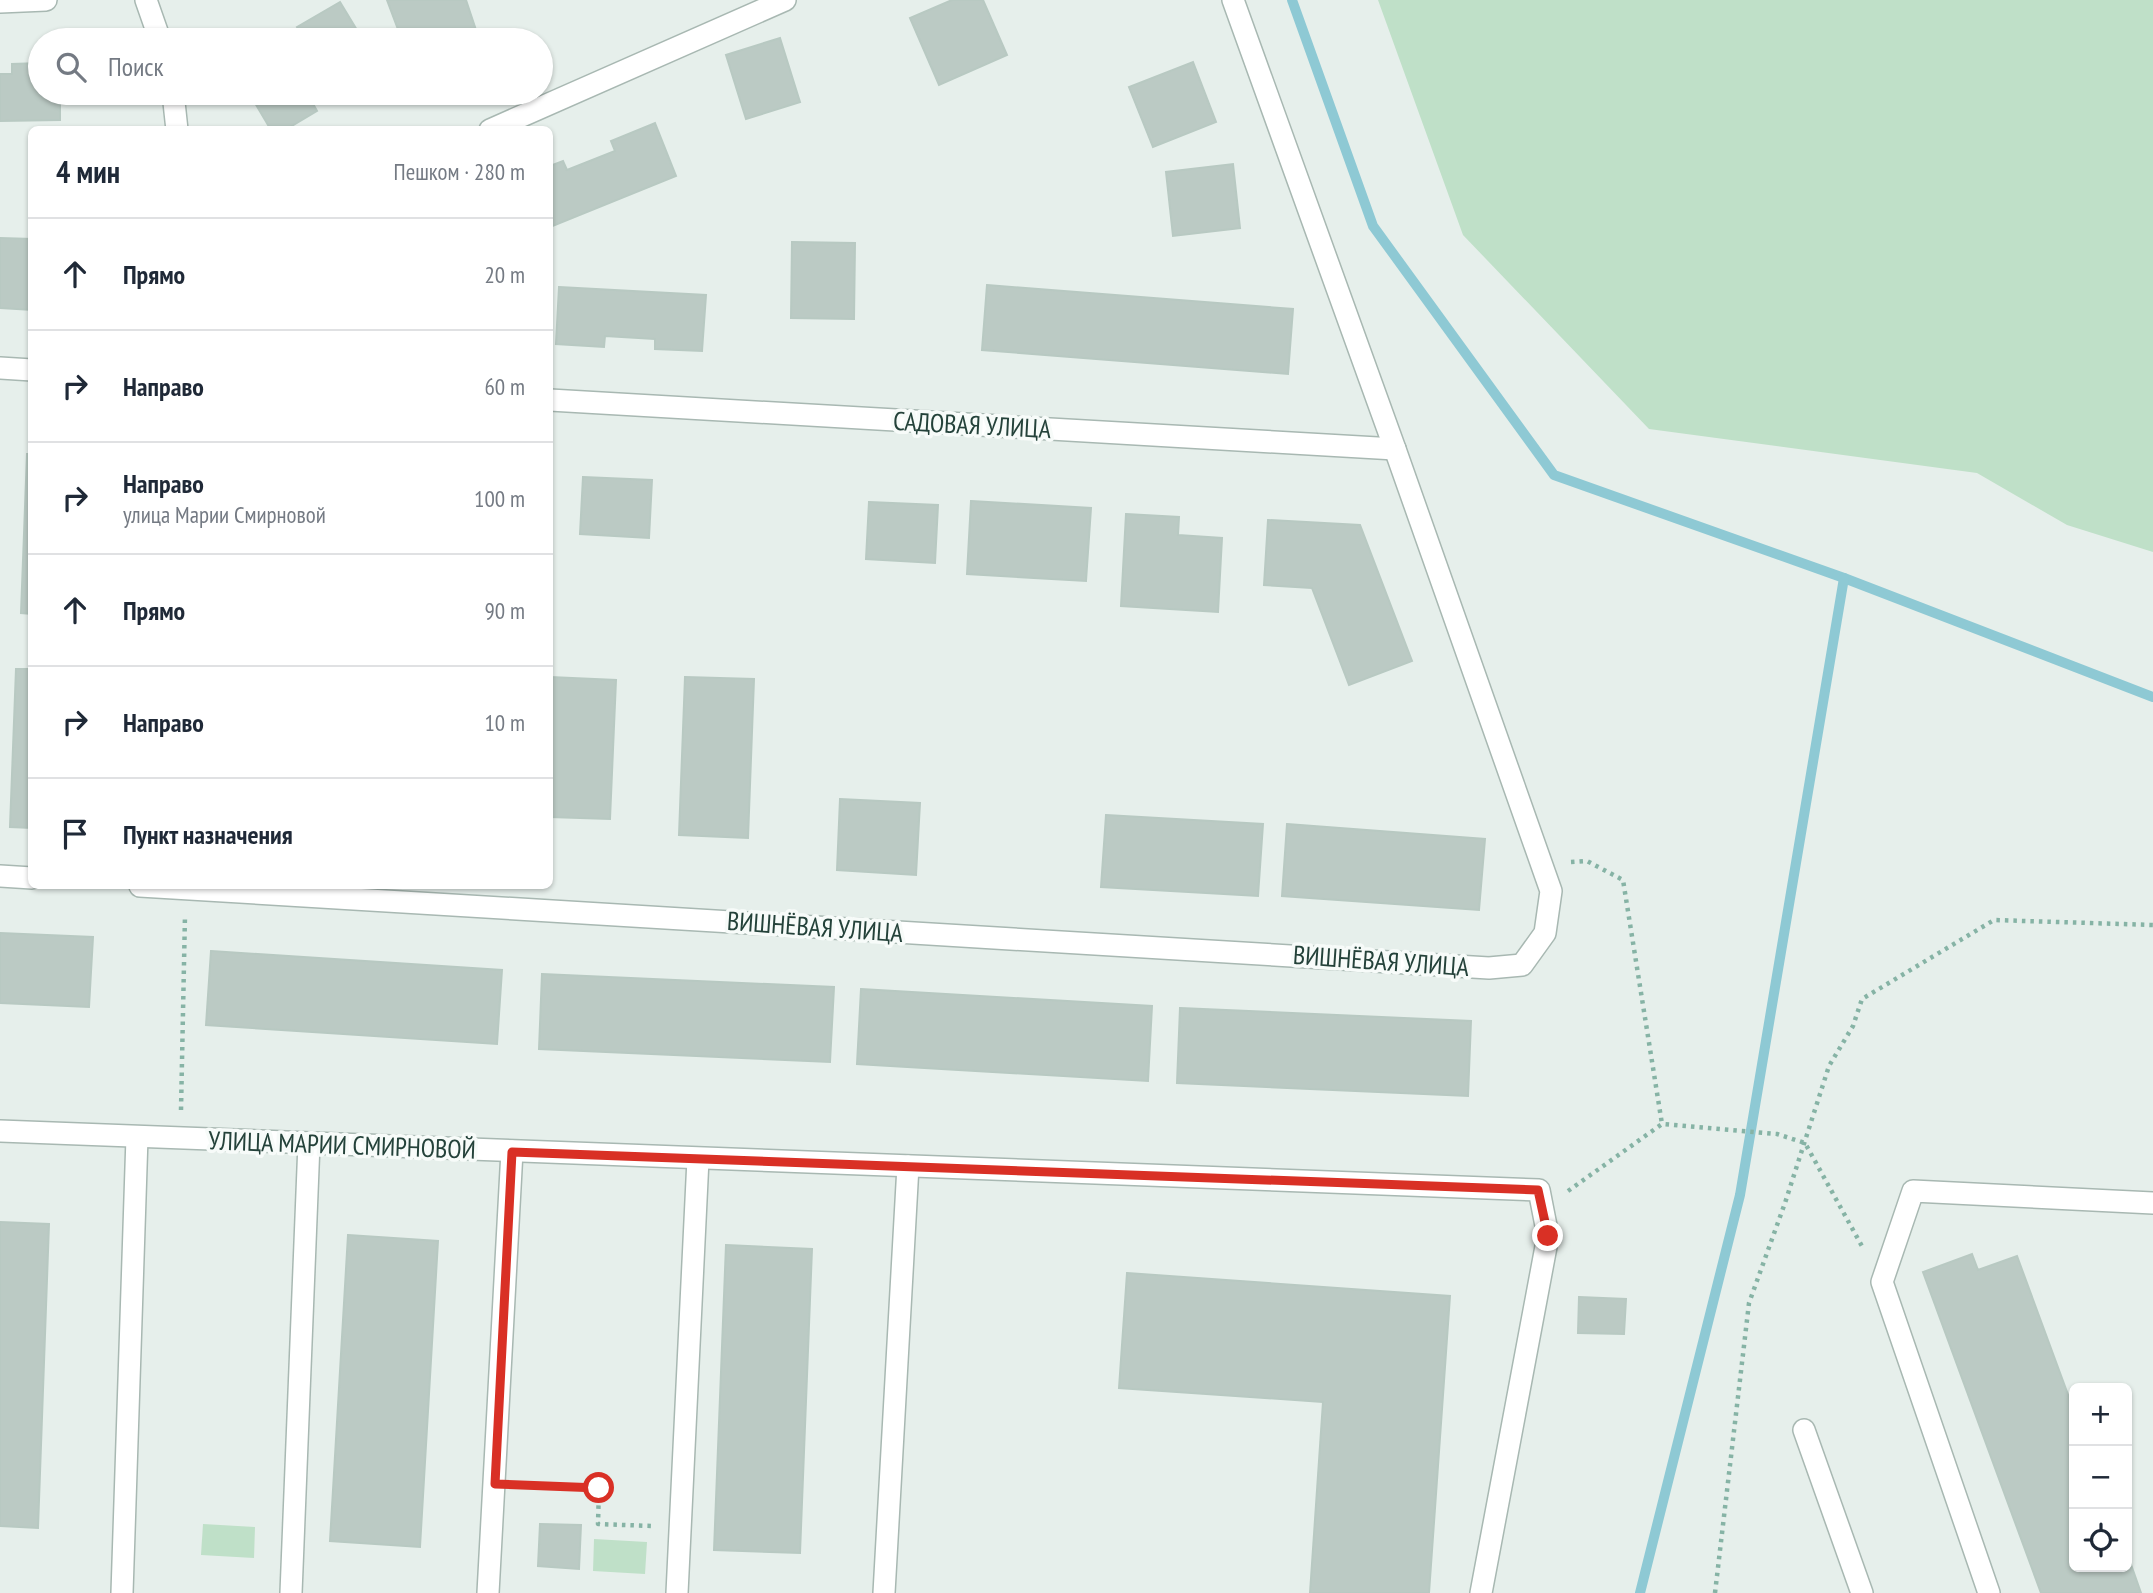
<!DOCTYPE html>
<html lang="ru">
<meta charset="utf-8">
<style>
:root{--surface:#fff;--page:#f2f2f3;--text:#1f2937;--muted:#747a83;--line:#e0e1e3}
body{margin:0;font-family:"PT Sans Narrow",sans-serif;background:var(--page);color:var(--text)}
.controls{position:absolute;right:21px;bottom:21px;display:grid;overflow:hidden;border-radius:10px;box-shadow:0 2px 5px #0004}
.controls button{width:63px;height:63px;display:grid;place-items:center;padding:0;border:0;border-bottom:2px solid var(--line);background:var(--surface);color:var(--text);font:35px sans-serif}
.stop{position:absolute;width:21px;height:21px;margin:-16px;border:5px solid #d93025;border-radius:50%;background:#fff}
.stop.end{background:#d93025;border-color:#fff;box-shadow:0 2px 7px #0008}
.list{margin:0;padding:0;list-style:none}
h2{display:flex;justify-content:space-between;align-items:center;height:91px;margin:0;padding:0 28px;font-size:30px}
h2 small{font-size:23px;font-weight:400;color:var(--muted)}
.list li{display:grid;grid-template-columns:46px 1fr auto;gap:21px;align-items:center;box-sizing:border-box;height:112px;padding:0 28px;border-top:2px solid var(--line)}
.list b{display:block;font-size:26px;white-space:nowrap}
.list p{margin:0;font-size:23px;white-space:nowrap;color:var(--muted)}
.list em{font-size:23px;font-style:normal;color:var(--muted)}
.icon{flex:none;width:38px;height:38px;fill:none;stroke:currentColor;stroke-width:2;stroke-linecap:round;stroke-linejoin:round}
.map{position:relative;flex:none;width:2153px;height:1593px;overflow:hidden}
.search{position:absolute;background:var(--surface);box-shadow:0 2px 5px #0004;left:28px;top:28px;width:525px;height:77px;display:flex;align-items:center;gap:18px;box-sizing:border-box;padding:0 24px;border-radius:38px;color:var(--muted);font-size:26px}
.panel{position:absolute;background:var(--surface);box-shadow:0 2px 5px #0004;left:28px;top:126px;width:525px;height:763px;border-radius:10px}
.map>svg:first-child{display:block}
.green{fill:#bfe0c8}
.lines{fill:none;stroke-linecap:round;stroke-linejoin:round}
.stream{stroke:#8ec9d4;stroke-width:10}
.building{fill:#bbcac4;stroke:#b8c9c2;stroke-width:2}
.minor-casing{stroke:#a8b8b2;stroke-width:24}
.path{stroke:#86b3a5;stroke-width:4.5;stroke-dasharray:3.5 5;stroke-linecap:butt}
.minor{stroke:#fff;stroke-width:21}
.route{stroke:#d93025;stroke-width:9}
.labels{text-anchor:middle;stroke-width:7;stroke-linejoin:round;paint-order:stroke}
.street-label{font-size:26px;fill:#24423a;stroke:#f7fbf9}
</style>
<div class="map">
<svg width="2153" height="1593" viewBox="0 0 2153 1593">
<rect width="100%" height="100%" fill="#e6efeb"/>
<g class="green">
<polygon points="1378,0 2153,0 2153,552 2067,525 1977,473 1649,429 1463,235"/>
<polygon points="203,1524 255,1527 254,1558 201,1555"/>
<polygon points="594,1539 647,1542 645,1574 593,1571"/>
</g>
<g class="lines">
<g class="stream">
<polyline points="1292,0 1373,226 1554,475 1844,578 2153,697"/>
<polyline points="1640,1593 1740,1195 1844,578"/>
</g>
</g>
<g class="building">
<polygon points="387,0 466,0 478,36 465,40 402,40"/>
<polygon points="952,0 983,0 1007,55 939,85 910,18"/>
<polygon points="340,2 363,40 305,40 297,27"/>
<polygon points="780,38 800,102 746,119 726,55"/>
<polygon points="1193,62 1216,122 1153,147 1129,87"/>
<polygon points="40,63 40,93 60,93 60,120 0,121 0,74 12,74 12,64"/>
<polygon points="249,93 307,93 317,111 285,130 271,130"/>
<polygon points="655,123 676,176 550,227 550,166 563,161 567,170 615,151 611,141"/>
<polygon points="1233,164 1240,228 1173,236 1166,172"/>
<polygon points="0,238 32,239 32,310 0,308"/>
<polygon points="792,242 855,243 854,319 791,318"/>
<polygon points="987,285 1293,309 1288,374 982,350"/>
<polygon points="559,287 706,295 702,351 655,349 655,339 605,336 604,347 556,344"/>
<polygon points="27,454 32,454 32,614 21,613"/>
<polygon points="583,477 652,480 649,538 580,534"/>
<polygon points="971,501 1091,508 1086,581 967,574"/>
<polygon points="869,502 938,505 935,563 866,559"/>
<polygon points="1126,514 1179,517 1178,535 1222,538 1218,612 1121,606"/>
<polygon points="1268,520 1360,525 1412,661 1349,685 1312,588 1264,585"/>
<polygon points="16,669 32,669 32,828 10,827"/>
<polygon points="550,677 616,680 610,819 550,817"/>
<polygon points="685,677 754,679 748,838 679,835"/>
<polygon points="840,799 920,803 916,875 837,870"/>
<polygon points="1106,815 1263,824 1258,896 1101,887"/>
<polygon points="1287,824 1485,839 1479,910 1282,896"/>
<polygon points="0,933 93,937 89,1007 0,1003"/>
<polygon points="211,951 502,970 497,1044 206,1025"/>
<polygon points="542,974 834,987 830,1062 539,1049"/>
<polygon points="861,989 1152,1006 1148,1081 857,1064"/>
<polygon points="1180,1008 1471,1021 1468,1096 1177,1083"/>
<polygon points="0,1222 49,1224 38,1528 0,1526"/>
<polygon points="348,1235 438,1241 420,1547 330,1541"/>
<polygon points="726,1245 812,1249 800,1553 714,1550"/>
<polygon points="1972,1254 1978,1270 2017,1256 2074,1411 2074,1567 2127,1567 2127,1553 2141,1593 2041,1593 1923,1272"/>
<polygon points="1127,1273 1450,1296 1429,1593 1310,1593 1323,1402 1119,1388"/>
<polygon points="1579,1297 1626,1299 1624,1334 1578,1333"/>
<polygon points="540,1524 581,1525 579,1569 538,1566"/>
</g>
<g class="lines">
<g class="minor-casing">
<g id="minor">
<polyline points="146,0 160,40"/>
<polyline points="0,2 46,0"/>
<polyline points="173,93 177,130"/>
<polyline points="490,130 785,0"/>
<polyline points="0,368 32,370"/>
<polyline points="550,400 1395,449"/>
<polyline points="0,876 32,878"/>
<polyline points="140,886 1489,968 1522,965 1545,933 1551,891 1395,449 1233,0"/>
<polyline points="0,1131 1539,1190 1548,1236 1481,1593"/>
<polyline points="1804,1430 1862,1593"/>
<polyline points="122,1593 137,1137"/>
<polyline points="291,1593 309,1143"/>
<polyline points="488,1593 512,1151"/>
<polyline points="677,1593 698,1159"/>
<polyline points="884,1593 908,1166"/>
<polyline points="1989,1593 1882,1282 1913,1191 2153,1203"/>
</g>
</g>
<g class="path">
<polyline points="1571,862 1587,861 1623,880 1662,1124"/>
<polyline points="181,1110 185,915"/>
<polyline points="1568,1191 1662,1124 1777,1134 1805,1143 1863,1248"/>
<polyline points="523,1485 599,1488 598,1524 652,1526"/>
<polyline points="1715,1593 1749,1303 1785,1203 1829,1066 1853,1026 1862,999 1994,920 2153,925"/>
</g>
<use href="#minor" class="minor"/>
</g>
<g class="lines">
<polyline class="route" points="599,1488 495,1484 512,1152 1538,1190 1548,1236"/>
</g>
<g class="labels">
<g class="street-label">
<text transform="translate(972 425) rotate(3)" y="9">САДОВАЯ УЛИЦА</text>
<text transform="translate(815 927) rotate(4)" y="9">ВИШНЁВАЯ УЛИЦА</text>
<text transform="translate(1381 961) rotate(4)" y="9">ВИШНЁВАЯ УЛИЦА</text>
<text transform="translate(342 1145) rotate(2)" y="9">УЛИЦА МАРИИ СМИРНОВОЙ</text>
</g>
</g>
</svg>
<div class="controls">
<button>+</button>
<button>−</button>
<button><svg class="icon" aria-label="locate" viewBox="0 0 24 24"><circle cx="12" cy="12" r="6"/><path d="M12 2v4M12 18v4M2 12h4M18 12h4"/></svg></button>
</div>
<div class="stop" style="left:599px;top:1488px"></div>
<div class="stop end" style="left:1548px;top:1236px"></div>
<div class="search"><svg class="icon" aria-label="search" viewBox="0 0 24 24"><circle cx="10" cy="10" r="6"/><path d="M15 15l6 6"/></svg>Поиск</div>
<section class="panel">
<h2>4 мин<small>Пешком · 280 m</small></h2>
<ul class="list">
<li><svg class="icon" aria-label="ahead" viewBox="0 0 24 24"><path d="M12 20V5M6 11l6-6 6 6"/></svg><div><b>Прямо</b></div><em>20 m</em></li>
<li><svg class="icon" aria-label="right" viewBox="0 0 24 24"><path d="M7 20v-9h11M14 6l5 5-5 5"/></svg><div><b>Направо</b></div><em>60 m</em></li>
<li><svg class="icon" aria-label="right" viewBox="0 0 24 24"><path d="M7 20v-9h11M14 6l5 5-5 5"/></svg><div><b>Направо</b><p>улица Марии Смирновой</p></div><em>100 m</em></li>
<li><svg class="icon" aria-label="ahead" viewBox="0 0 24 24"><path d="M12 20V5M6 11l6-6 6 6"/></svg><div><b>Прямо</b></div><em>90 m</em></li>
<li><svg class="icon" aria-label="right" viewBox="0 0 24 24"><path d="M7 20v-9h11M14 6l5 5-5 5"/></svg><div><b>Направо</b></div><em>10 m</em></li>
<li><svg class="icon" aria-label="arrive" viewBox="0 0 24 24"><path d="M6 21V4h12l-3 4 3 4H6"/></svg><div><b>Пункт назначения</b></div></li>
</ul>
</section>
</div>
